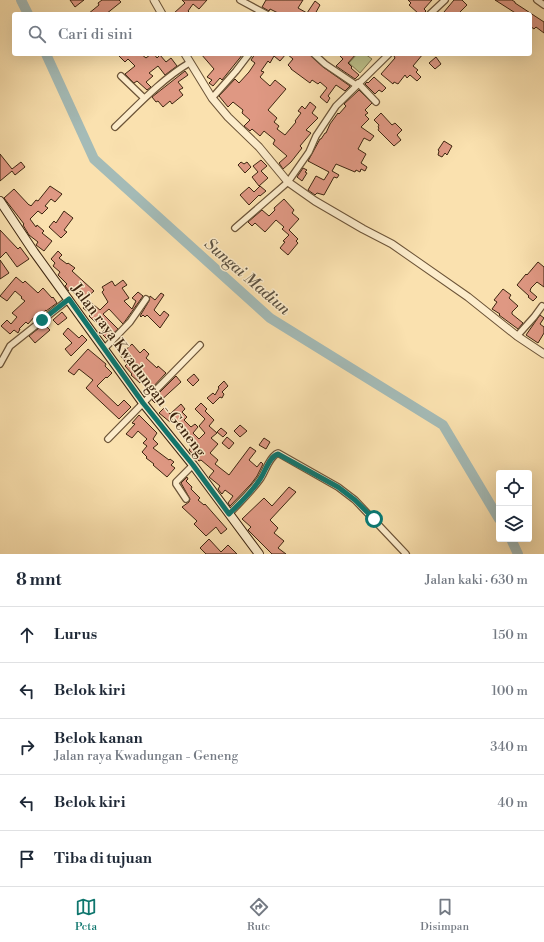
<!DOCTYPE html>
<html lang="id">
<meta charset="utf-8">
<style>
:root{--surface:#fff;--page:#f2f2f3;--text:#1f2937;--muted:#747a83;--line:#e0e1e3;--accent:#0f766e}
body{margin:0;font-family:"Libre Bodoni",serif;background:var(--page);color:var(--text)}
.controls{position:absolute;right:12px;bottom:12px;display:grid;overflow:hidden;border-radius:4px;box-shadow:0 4px 16px #0002}
.controls button{width:36px;height:36px;display:grid;place-items:center;padding:0;border:0;border-bottom:1px solid var(--line);background:var(--surface);color:var(--text);font:20px sans-serif}
.stop{position:absolute;width:12px;height:12px;margin:-9px;border:3px solid #0f766e;border-radius:50%;background:#fff}
.stop.end{background:#0f766e;border-color:#fff;box-shadow:0 1px 4px #0008}
.list{margin:0;padding:0;list-style:none}
h2{display:flex;justify-content:space-between;align-items:center;height:52px;margin:0;padding:0 16px;font-size:17px}
h2 small{font-size:13px;font-weight:400;color:var(--muted)}
.list li{display:grid;grid-template-columns:26px 1fr auto;gap:12px;align-items:center;box-sizing:border-box;height:56px;padding:0 16px;border-top:1px solid var(--line)}
.list b{display:block;font-size:15px;white-space:nowrap}
.list p{margin:0;font-size:13px;white-space:nowrap;color:var(--muted)}
.list em{font-size:13px;font-style:normal;color:var(--muted)}
.icon{flex:none;width:22px;height:22px;fill:none;stroke:currentColor;stroke-width:2;stroke-linecap:round;stroke-linejoin:round}
.map{position:relative;flex:none;width:544px;height:554px;overflow:hidden}
.search{position:absolute;background:var(--surface);box-shadow:0 4px 16px #0002;left:12px;right:12px;top:12px;height:44px;display:flex;align-items:center;gap:10px;box-sizing:border-box;padding:0 14px;border-radius:4px;color:var(--muted);font-size:15px}
.sheet{height:332px;background:var(--surface)}
nav{display:flex;justify-content:space-around;align-items:center;box-sizing:border-box;height:56px;border-top:1px solid var(--line);background:var(--surface);font-size:11px;color:var(--muted)}
nav a{display:grid;justify-items:center;gap:2px}
nav .on{color:var(--accent)}
.map>svg:first-child{display:block}
.green{fill:#bfc28a;stroke:#7e744d}
.lines{fill:none;stroke-linecap:round;stroke-linejoin:round}
.river{stroke:#a4bbb7;stroke-width:10}
.building{fill:#df9883;stroke:#3d2510}
.minor-casing{stroke:#6c5438;stroke-width:8}
.tertiary-casing{stroke:#6c5438;stroke-width:9}
.secondary-casing{stroke:#3d2510;stroke-width:10}
.minor{stroke:#fceccb;stroke-width:5.5}
.tertiary{stroke:#fceccb;stroke-width:7}
.secondary{stroke:#fceccb;stroke-width:8}
.route{stroke:#0f766e;stroke-width:5}
.labels{text-anchor:middle;stroke-width:3;stroke-linejoin:round;paint-order:stroke}
.street-label{font-size:15px;fill:#3d2510;stroke:#fceccb}
.water-label{font-size:16px;font-style:italic;fill:#5c5242;stroke:#fceccb}
</style>
<div class="map">
<svg width="544" height="554" viewBox="0 0 544 554">
<rect width="100%" height="100%" fill="#fae1af"/>
<filter id="stains"><feTurbulence type="fractalNoise" baseFrequency=".005" numOctaves="4"/><feColorMatrix values="0 0 0 0 .2 0 0 0 0 .09 0 0 0 0 .02 0 0 0 .5 -.17"/></filter>
<radialGradient id="worn" r=".72"><stop offset=".6" stop-color="#630" stop-opacity="0"/><stop offset="1" stop-color="#630" stop-opacity=".3"/></radialGradient>
<polygon class="green" points="357,54 365,54 372,59 360,73 349,63"/>
<g class="lines">
<g class="river">
<polyline points="21,0 28,14"/>
<polyline points="46,54 94,159 270,318 443,425 499,519"/>
<polyline points="511,539 518,554"/>
</g>
</g>
<g class="building">
<polygon points="70,0 84,0 75,7"/>
<polygon points="102,0 119,0 121,2 106,14 88,14 99,5 98,3"/>
<polygon points="182,0 207,0 199,9 193,4 188,11 191,14 173,14 185,3"/>
<polygon points="266,0 303,0 298,8 307,13 315,1 320,5 315,14 280,14 270,9 269,11 262,7"/>
<polygon points="408,0 432,0 424,9 426,11 423,14 419,14 409,5 411,3"/>
<polygon points="454,0 462,0 467,5 458,14 447,14 444,12"/>
<polygon points="495,0 512,0 515,2 515,3 544,22 544,33 536,27 534,29 530,26 530,14 517,14"/>
<polygon points="117,54 141,54 146,58 151,54 154,54 157,58 160,55 166,62 171,58 177,66 165,75 158,66 149,73 153,76 146,82 151,87 147,90 137,81 134,83 125,74 135,66 128,59 125,62"/>
<polygon points="201,54 243,54 222,80 220,78 213,86 209,83 212,80 207,77 214,69"/>
<polygon points="255,54 286,54 280,61 274,56 270,63 268,61 261,71 264,72 260,77 270,86 275,80 286,89 268,110 277,118 274,122 279,126 277,129 285,135 296,122 295,121 301,113 298,111 302,106 305,109 310,102 316,107 312,113 318,118 306,130 311,133 300,146 302,148 291,162 283,169 279,163 287,156 273,144 275,140 264,131 260,136 252,129 250,131 244,126 250,120 242,113 243,110 233,102 228,107 219,96 235,79 239,83 249,72 255,63 251,60"/>
<polygon points="287,54 309,54 323,67 350,86 345,91 336,85 328,96 330,98 327,103 320,97 327,88 320,82 318,84 312,80 310,83 291,69 291,68 288,65 293,59"/>
<polygon points="338,54 356,54 348,63 352,67 351,68 359,75 355,79 336,66 343,59"/>
<polygon points="396,54 423,54 413,66 418,70 416,72 421,77 417,81 410,75 407,78 405,75 398,84 394,82 393,84 381,74 395,58 394,56"/>
<polygon points="436,57 441,64 435,69 429,63"/>
<polygon points="185,71 188,75 178,82 183,88 179,90 183,95 172,104 170,101 163,107 158,101 156,102 152,97"/>
<polygon points="374,77 386,88 382,92 379,90 375,94 365,84 367,82 368,83"/>
<polygon points="359,90 372,103 365,110 368,113 365,115 369,119 361,127 374,136 370,141 364,138 358,149 366,154 361,163 367,167 365,171 361,169 360,172 356,170 355,172 336,164 332,171 339,175 337,178 334,177 324,195 317,193 315,195 308,190 316,176 324,180 329,172 308,161 320,139 321,139 325,133 326,133 330,124 338,113 339,114 346,106 344,104"/>
<polygon points="381,113 392,125 395,123 402,130 397,135 401,140 394,146 378,130 379,128 378,127 379,125 374,120"/>
<polygon points="444,141 452,146 447,155 445,153 442,157 438,155 439,151 438,150"/>
<polygon points="0,154 12,169 21,162 25,167 15,175 12,171 0,181"/>
<polygon points="261,160 267,166 261,171 268,178 259,186 252,177 258,172 253,166"/>
<polygon points="241,162 244,164 247,162 251,167 245,173 238,165"/>
<polygon points="303,168 307,170 305,172 307,173 302,181 297,177"/>
<polygon points="50,186 62,194 55,202 51,199 45,206 48,208 42,214 38,211 30,219 36,227 37,225 44,231 42,233 52,241 44,251 36,245 38,242 29,235 23,225 24,224 4,198 14,189 29,205 30,205 31,206 36,200 38,201"/>
<polygon points="260,186 266,191 260,196 259,195 249,205 240,195 249,187 254,192"/>
<polygon points="284,199 294,210 292,213 299,219 289,230 298,239 296,241 298,243 288,255 280,248 285,242 283,241 289,235 282,229 284,227 276,220 265,232 255,223 252,226 248,222 262,210 269,216 275,210 274,208"/>
<polygon points="64,211 73,218 64,230 67,232 61,238 49,227 54,221 56,223"/>
<polygon points="0,230 18,249 20,247 29,259 17,267 6,252 0,258"/>
<polygon points="58,251 62,255 59,258 67,264 68,263 75,268 72,271 94,291 85,299 79,292 76,295 70,289 69,291 65,286 67,284 58,275 60,272 53,266 55,263 51,259"/>
<polygon points="0,260 9,273 0,279"/>
<polygon points="538,262 544,267 544,287 537,282 531,288 530,291 537,297 533,301 528,297 529,296 517,285 526,274 527,275"/>
<polygon points="16,277 23,283 25,281 38,293 43,288 52,298 53,297 57,303 46,311 46,310 37,318 35,316 28,324 26,322 19,329 20,329 18,333 14,330 10,334 1,326 7,320 11,324 17,317 12,313 25,301 21,298 22,297 15,291 7,301 0,296"/>
<polygon points="123,280 127,285 122,288 129,298 124,301 132,309 136,301 132,298 138,292 143,296 123,324 109,309 103,314 118,329 107,339 101,333 105,329 97,321 95,322 89,316 91,314 83,308 89,301 100,310 108,302 102,292 104,290 102,287 112,281 115,286"/>
<polygon points="503,289 511,295 509,298 518,306 512,312 512,314 523,323 518,329 499,315 500,314 492,309 497,302 494,300"/>
<polygon points="161,293 164,295 154,310 160,316 164,311 169,315 160,328 147,315 145,317 143,315 141,317 140,316 149,301 150,296 155,300"/>
<polygon points="62,312 67,318 58,325 53,320"/>
<polygon points="540,315 544,318 540,324 544,327 544,333 538,343 526,335"/>
<polygon points="44,324 50,330 35,343 29,336"/>
<polygon points="68,328 79,338 82,335 87,340 71,356 65,349 72,343 63,334"/>
<polygon points="132,344 140,353 144,349 149,354 146,358 157,368 158,366 166,373 151,389 148,386 147,387 141,382 140,383 131,375 132,374 125,366 127,364 120,355"/>
<polygon points="88,349 106,364 105,366 112,373 107,378 106,377 97,386 118,406 124,400 131,407 119,419 86,388 93,380 79,369 74,375 68,371"/>
<polygon points="194,374 199,380 193,386 187,380"/>
<polygon points="176,376 181,382 158,403 156,401 155,403 152,400"/>
<polygon points="224,381 228,386 222,392 224,394 222,398 220,397 213,404 207,398 213,393 215,395 219,388 218,387"/>
<polygon points="201,403 207,409 205,411 214,420 209,426 217,433 211,438 218,444 210,453 218,460 215,464 229,475 250,447 256,451 249,460 257,467 261,462 263,464 257,476 251,484 230,506 228,503 233,496 225,490 222,494 221,493 218,489 220,486 209,477 214,471 201,460 199,461 189,450 193,445 182,436 184,434 177,427 180,425 174,417 170,422 159,413 164,408 170,414 181,404 185,409 182,412 187,417 184,420 191,427 195,424 198,427 193,433 199,439 205,433 199,426 205,419 195,409"/>
<polygon points="139,415 157,433 153,439 158,444 153,448 169,460 170,459 174,462 171,465 175,468 167,477 153,465 154,464 146,458 147,457 142,452 147,446 143,443 147,439 138,431 132,438 126,434 135,424 132,423"/>
<polygon points="240,425 247,431 240,437 234,431"/>
<polygon points="221,428 227,433 223,437 217,432"/>
<polygon points="227,437 234,443 229,449 222,443"/>
<polygon points="264,438 270,442 266,449 259,445"/>
<polygon points="187,477 188,479 186,481 192,487 191,489 200,498 198,500 204,505 205,504 227,529 221,534 216,527 206,536 194,524 197,521 182,507 189,502 190,499 181,483"/>
<polygon points="289,487 296,492 270,520 278,528 274,533 284,541 278,548 286,554 272,554 248,530 251,527 242,519 264,498 272,506"/>
<polygon points="209,539 221,552 228,545 237,554 206,554 200,548"/>
</g>
<g class="lines">
<g class="minor-casing">
<g id="minor">
<polyline points="240,0 266,14"/>
<polyline points="537,0 544,5"/>
<polyline points="430,14 445,0"/>
<polyline points="314,54 325,64 356,85"/>
<polyline points="121,76 144,98"/>
<polyline points="358,83 376,102"/>
<polyline points="212,98 236,71 249,54"/>
<path d="M115 127C139 104 161 80 189 63"/>
<polyline points="235,228 288,182 309,152 316,136 336,106 389,54"/>
<polyline points="517,336 534,317 542,306"/>
<polyline points="104,349 130,322 146,299"/>
<polyline points="0,364 10,346 69,299"/>
<polyline points="108,439 200,345"/>
<polyline points="186,499 176,484 176,482 193,465"/>
<path d="M229 514C240 502 252 491 261 478 266 470 268 460 276 454L278 453 338 487 355 500 406 554"/>
</g>
</g>
<g class="tertiary-casing">
<g id="tertiary">
<polyline points="154,0 162,14"/>
<polyline points="185,54 212,98 228,117 259,147 288,182 315,201 363,229 392,244 468,297 517,336 544,354"/>
</g>
</g>
<g class="secondary-casing">
<polyline id="secondary" points="0,201 34,252 143,403 193,465 259,554"/>
</g>
<use href="#minor" class="minor"/>
<use href="#tertiary" class="tertiary"/>
<use href="#secondary" class="secondary"/>
</g>
<g class="lines">
<path class="route" d="M42 320 69 299 143 403 193 465 229 514C241 502 254 490 262 476 266 469 270 456 278 454L338 487 355 500 374 519"/>
</g>
<g class="labels">
<g class="street-label">
<text transform="translate(139 370) rotate(53)" y="5">Jalan raya Kwadungan - Geneng</text>
</g>
<g class="water-label">
<text transform="translate(248 276) rotate(41)" y="6">Sungai Madiun</text>
</g>
</g>
<rect width="100%" height="100%" filter="url(#stains)"/>
<rect width="100%" height="100%" fill="url(#worn)"/>
</svg>
<div class="controls">
<button><svg class="icon" aria-label="locate" viewBox="0 0 24 24"><circle cx="12" cy="12" r="6"/><path d="M12 2v4M12 18v4M2 12h4M18 12h4"/></svg></button>
<button><svg class="icon" aria-label="layers" viewBox="0 0 24 24"><path d="M12 4l9 5-9 5-9-5zM3 14l9 5 9-5"/></svg></button>
</div>
<div class="stop" style="left:374px;top:519px"></div>
<div class="stop end" style="left:42px;top:320px"></div>
<div class="search"><svg class="icon" aria-label="search" viewBox="0 0 24 24"><circle cx="10" cy="10" r="6"/><path d="M15 15l6 6"/></svg>Cari di sini</div>
</div>
<section class="sheet">
<h2>8 mnt<small>Jalan kaki · 630 m</small></h2>
<ul class="list">
<li><svg class="icon" aria-label="ahead" viewBox="0 0 24 24"><path d="M12 20V5M6 11l6-6 6 6"/></svg><div><b>Lurus</b></div><em>150 m</em></li>
<li><svg class="icon" aria-label="left" viewBox="0 0 24 24"><path d="M17 20v-9H6M10 6l-5 5 5 5"/></svg><div><b>Belok kiri</b></div><em>100 m</em></li>
<li><svg class="icon" aria-label="right" viewBox="0 0 24 24"><path d="M7 20v-9h11M14 6l5 5-5 5"/></svg><div><b>Belok kanan</b><p>Jalan raya Kwadungan - Geneng</p></div><em>340 m</em></li>
<li><svg class="icon" aria-label="left" viewBox="0 0 24 24"><path d="M17 20v-9H6M10 6l-5 5 5 5"/></svg><div><b>Belok kiri</b></div><em>40 m</em></li>
<li><svg class="icon" aria-label="arrive" viewBox="0 0 24 24"><path d="M6 21V4h12l-3 4 3 4H6"/></svg><div><b>Tiba di tujuan</b></div></li>
</ul>
</section>
<nav>
<a class="on"><svg class="icon" aria-label="map" viewBox="0 0 24 24"><path d="M3 6l6-2 6 2 6-2v14l-6 2-6-2-6 2zM9 4v14M15 6v14"/></svg>Peta</a>
<a><svg class="icon" aria-label="directions" viewBox="0 0 24 24"><path d="M12 3l9 9-9 9-9-9zM9 14v-3h6M13 9l2 2-2 2"/></svg>Rute</a>
<a><svg class="icon" aria-label="saved" viewBox="0 0 24 24"><path d="M7 4h10v16l-5-4-5 4z"/></svg>Disimpan</a>
</nav>
